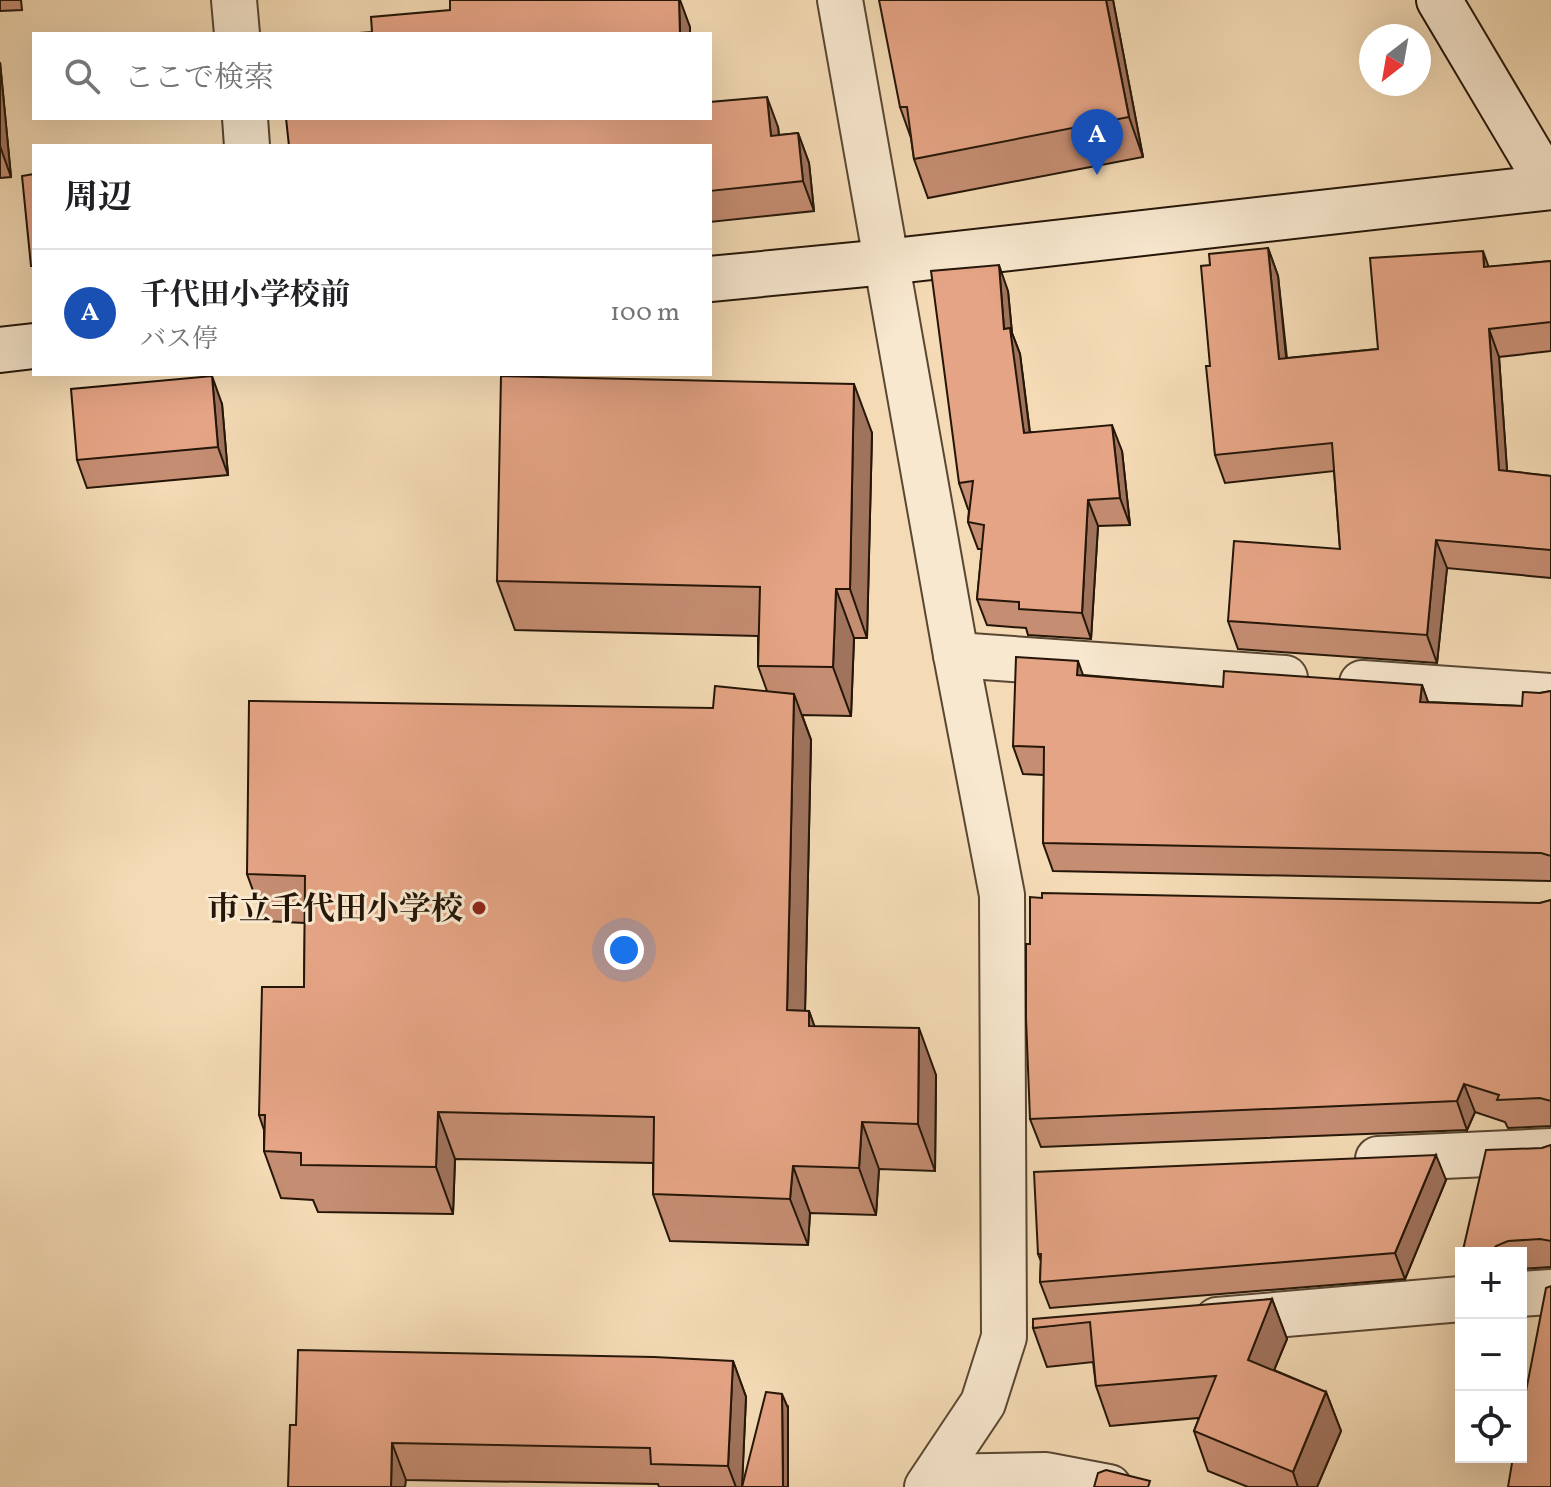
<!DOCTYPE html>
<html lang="ja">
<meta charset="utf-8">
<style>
:root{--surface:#fff;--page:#f6f6f6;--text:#202124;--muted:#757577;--line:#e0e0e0;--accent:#2563eb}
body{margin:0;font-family:Vollkorn,"Noto Serif JP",serif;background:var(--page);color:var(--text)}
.controls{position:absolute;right:24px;bottom:24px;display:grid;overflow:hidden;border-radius:0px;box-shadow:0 8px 32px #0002}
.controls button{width:72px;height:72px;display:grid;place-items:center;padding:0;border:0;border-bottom:2px solid var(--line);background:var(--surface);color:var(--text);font:40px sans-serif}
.compass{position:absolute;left:1359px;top:24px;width:72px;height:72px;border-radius:50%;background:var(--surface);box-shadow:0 8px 32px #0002;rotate:211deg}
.you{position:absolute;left:624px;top:950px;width:28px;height:28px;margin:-20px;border:6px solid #fff;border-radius:50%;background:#1a73e8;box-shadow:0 0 0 12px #1a73e833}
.badge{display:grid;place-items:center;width:52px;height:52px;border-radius:50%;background:var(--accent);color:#fff;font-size:26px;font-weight:700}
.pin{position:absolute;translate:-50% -66px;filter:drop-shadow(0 2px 4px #0008)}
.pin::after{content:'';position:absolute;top:42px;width:28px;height:24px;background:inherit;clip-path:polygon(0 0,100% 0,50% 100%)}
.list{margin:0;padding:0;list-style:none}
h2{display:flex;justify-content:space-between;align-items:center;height:104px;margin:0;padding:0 32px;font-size:34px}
h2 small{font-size:26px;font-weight:400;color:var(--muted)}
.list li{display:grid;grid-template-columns:52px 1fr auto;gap:24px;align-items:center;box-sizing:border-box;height:128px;padding:0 32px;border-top:2px solid var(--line)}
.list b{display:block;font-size:30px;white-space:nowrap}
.list p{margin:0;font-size:26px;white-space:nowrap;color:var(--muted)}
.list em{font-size:26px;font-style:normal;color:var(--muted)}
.icon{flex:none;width:44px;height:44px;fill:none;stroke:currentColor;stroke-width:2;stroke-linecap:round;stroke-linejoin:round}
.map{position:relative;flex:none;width:1551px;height:1487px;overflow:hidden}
.search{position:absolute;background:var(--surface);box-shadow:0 8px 32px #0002;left:32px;top:32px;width:680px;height:88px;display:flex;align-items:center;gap:20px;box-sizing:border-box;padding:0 28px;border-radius:0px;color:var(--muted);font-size:30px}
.panel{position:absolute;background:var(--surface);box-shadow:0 8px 32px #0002;left:32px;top:144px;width:680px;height:232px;border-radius:0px}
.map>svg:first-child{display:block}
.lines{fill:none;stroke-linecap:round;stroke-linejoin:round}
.street-casing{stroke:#594733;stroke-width:48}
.secondary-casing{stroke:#251608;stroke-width:48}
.street{stroke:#f8e8cf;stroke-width:44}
.secondary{stroke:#f8e8cf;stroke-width:44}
.wall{fill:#c58d72;stroke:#251608;stroke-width:2}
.shaded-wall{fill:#a0735d;stroke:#251608;stroke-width:2}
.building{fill:#e5a485;stroke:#251608;stroke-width:2}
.poi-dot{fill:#8f2418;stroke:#f8e8cf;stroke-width:3}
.labels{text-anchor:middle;stroke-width:6;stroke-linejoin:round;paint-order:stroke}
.poi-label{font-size:32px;font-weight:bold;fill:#251608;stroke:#f8e8cf;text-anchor:end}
</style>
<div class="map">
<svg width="1551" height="1487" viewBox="0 0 1551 1487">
<rect width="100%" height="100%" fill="#f4dbb5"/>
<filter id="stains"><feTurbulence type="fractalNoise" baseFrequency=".0025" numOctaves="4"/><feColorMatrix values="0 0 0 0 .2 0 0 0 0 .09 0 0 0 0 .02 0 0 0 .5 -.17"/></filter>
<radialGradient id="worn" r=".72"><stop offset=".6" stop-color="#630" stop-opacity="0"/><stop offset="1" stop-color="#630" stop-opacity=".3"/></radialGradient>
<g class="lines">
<g class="street-casing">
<g id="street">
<polyline points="234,0 237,34"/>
<polyline points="840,0 956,655 1002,895 1004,1337 983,1403 927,1487"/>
<polyline points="245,118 247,146"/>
<polyline points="956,655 1285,678"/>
<polyline points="1362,683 1551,696"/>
<polyline points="1378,1159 1551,1151"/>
<polyline points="1521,1294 1551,1292"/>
<polyline points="1217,1320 1461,1299"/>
<polyline points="936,1477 1046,1475 1109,1487"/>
</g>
</g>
<g class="secondary-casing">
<g id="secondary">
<polyline points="1439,0 1550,187"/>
<polyline points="710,279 886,262 1551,187"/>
<polyline points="0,350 34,346"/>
</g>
</g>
<use href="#street" class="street"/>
<use href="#secondary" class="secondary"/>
</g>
<g class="wall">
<polygon points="0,0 21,0 22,10 0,11"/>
<polygon points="1113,0 1143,157 928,198 914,159 911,138 900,107"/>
<polygon points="0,62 11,177 0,178"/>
<polygon points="778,127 779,135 798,133 809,163 814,211 710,222 710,146"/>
<polygon points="1268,248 1278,276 1287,358 1378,349 1489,267 1551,261 1551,351 1499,357 1507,471 1551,476 1551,578 1447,568 1437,663 1238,649 1228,621 1340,549 1334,471 1225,483 1215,455 1210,366 1210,265"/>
<polygon points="1008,291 1012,333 1020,354 1030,432 1122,451 1130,525 1098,526 1091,639 1028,635 1026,628 987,625 977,599 982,549 978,549 968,522 969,509 968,509 959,483"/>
<polygon points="222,404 228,475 87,488 77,460"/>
<polygon points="872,433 867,638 854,638 851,716 802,715 811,740 805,1011 809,1011 814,1026 936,1075 935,1171 879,1169 876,1215 810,1213 808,1245 670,1241 653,1194 653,1163 455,1159 453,1214 318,1212 313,1200 281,1198 264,1151 264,1130 259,1115 304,987 305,923 264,921 247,874 713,708 767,691 758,666 758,636 515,630 497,581"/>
<polygon points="1083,675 1223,687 1422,685 1428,702 1522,706 1540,693 1551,691 1551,881 1053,871 1043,843 1044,775 1023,774 1013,746"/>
<polygon points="1551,900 1551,1126 1508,1128 1505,1122 1475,1112 1467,1130 1041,1147 1030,1119 1540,903"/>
<polygon points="1551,1145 1551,1267 1521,1269 1521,1253 1465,1253 1463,1250 1542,1148"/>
<polygon points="1446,1180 1405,1279 1050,1308 1040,1282 1041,1261 1038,1254"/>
<polygon points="1272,1299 1287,1339 1274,1370 1326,1392 1341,1431 1317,1487 1248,1487 1208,1471 1194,1431 1199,1418 1110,1426 1096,1386 1093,1362 1047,1367 1033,1328"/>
<polygon points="733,1361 746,1397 742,1485 788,1408 788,1487 659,1487 658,1484 406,1480 296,1425"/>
</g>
<g class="shaded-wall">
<polygon points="679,0 680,0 690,27 690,34 680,34"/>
<polygon points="1106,0 1113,0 1143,157 1129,117"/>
<polygon points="0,62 11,177 0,146"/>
<polygon points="767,97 778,127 782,166 771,136"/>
<polygon points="798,133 809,163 814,211 803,181"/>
<polygon points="1268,248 1278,276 1289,387 1279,359"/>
<polygon points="1483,251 1493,279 1484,267"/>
<polygon points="999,265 1008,291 1012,333 1020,354 1033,459 1024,433 1004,329"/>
<polygon points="1489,329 1499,357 1509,498 1499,470"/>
<polygon points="212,376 222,404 228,475 218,447"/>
<polygon points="854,384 872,433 867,638 850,589"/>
<polygon points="1112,425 1122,451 1130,525 1120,498"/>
<polygon points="1088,500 1098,526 1091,639 1082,613"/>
<polygon points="1436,540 1447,568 1437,663 1427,635"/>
<polygon points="836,589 854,638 851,716 833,667"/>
<polygon points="1078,661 1088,689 1077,675"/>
<polygon points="1422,685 1432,713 1420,702"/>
<polygon points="794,694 811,740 804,1057 787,1010"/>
<polygon points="809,1011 826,1058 809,1026"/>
<polygon points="919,1028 936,1075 935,1171 918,1124"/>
<polygon points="1464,1084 1475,1112 1467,1130 1457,1101"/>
<polygon points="438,1112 455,1159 453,1214 436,1167"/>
<polygon points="862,1122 879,1169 876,1215 859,1168"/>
<polygon points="1436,1155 1446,1180 1405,1279 1395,1253"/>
<polygon points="793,1166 810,1213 808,1245 790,1199"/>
<polygon points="1496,1246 1499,1253 1490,1253"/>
<polygon points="1272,1299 1287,1339 1262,1399 1248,1360"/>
<polygon points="733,1361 746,1397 742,1487 736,1487 728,1466"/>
<polygon points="1326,1392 1341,1431 1317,1487 1298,1487 1293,1472"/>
<polygon points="782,1394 788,1408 788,1487 783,1487"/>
<polygon points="392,1443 406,1480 405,1487 391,1487"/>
</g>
<g class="building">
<polygon points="450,0 679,0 680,34 346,34 372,32 371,17 450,10"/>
<polygon points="879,0 1106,0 1129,117 914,159 907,107 900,107"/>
<polygon points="767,97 771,136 798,133 803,181 710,191 710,146 289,146 286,118 710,118 710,102"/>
<polygon points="34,174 34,266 31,266 22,176"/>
<polygon points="1268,248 1279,359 1378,349 1370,258 1483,251 1484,267 1551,261 1551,322 1489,329 1499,470 1551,476 1551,550 1436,540 1427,635 1228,621 1234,541 1340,549 1332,443 1215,455 1206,366 1210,366 1201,266 1210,265 1209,254"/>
<polygon points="999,265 1004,329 1010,328 1024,433 1112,425 1120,498 1088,500 1082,613 1019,609 1019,602 977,599 984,525 968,522 973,481 959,483 931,271"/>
<polygon points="212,376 218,447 77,460 71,389"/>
<polygon points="501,376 854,384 850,589 836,589 833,667 758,666 760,587 497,581"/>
<polygon points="1016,657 1078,661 1077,675 1223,687 1224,671 1422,685 1420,702 1522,706 1523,692 1540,693 1551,691 1551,856 1541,853 1043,843 1044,747 1013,746"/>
<polygon points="715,686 794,694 787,1010 809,1011 809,1026 919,1028 918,1124 862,1122 859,1168 793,1166 790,1199 653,1194 654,1117 438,1112 436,1167 301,1165 301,1153 264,1151 265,1115 259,1115 262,987 304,987 305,876 247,874 249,701 713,708"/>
<polygon points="1042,893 1540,903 1551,900 1551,1101 1540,1098 1497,1100 1499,1095 1464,1084 1457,1101 1030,1119 1026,1018 1026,944 1030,944 1030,897 1042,898"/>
<polygon points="1551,1145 1551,1241 1540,1239 1508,1241 1496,1246 1490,1253 1479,1253 1463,1250 1486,1150 1542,1148"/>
<polygon points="1436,1155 1395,1253 1040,1282 1041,1254 1038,1254 1034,1172"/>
<polygon points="1551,1286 1551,1487 1508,1487 1513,1457 1521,1457 1521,1417 1546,1288"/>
<polygon points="1272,1299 1248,1360 1326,1392 1293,1472 1194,1431 1216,1376 1096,1386 1090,1322 1033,1328 1033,1319"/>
<polygon points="298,1350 654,1357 733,1361 728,1466 651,1464 650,1448 392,1443 391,1487 288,1487 290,1425 296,1425"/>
<polygon points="766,1392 782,1394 783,1487 742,1487"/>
<polygon points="1106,1470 1150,1481 1148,1487 1094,1487 1098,1473"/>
</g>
<circle class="poi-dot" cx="479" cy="908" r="8"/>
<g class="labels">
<g class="poi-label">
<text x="463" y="919">市立千代田小学校</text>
</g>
</g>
<rect width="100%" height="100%" filter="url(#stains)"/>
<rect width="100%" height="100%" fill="url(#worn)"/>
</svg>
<div class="controls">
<button>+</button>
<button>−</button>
<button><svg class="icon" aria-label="locate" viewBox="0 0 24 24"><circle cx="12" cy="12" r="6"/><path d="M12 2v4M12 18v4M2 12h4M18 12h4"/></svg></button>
</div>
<svg class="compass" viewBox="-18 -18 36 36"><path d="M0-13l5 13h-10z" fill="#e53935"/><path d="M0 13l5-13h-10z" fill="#757577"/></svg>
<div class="you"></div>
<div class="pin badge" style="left:1097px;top:175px;background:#1a4fb4">A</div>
<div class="search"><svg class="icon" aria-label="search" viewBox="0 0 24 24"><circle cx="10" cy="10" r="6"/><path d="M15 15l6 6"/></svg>ここで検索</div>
<section class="panel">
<h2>周辺<small></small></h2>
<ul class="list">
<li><span class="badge" style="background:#1a4fb4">A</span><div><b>千代田小学校前</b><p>バス停</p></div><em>100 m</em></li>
</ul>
</section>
</div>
